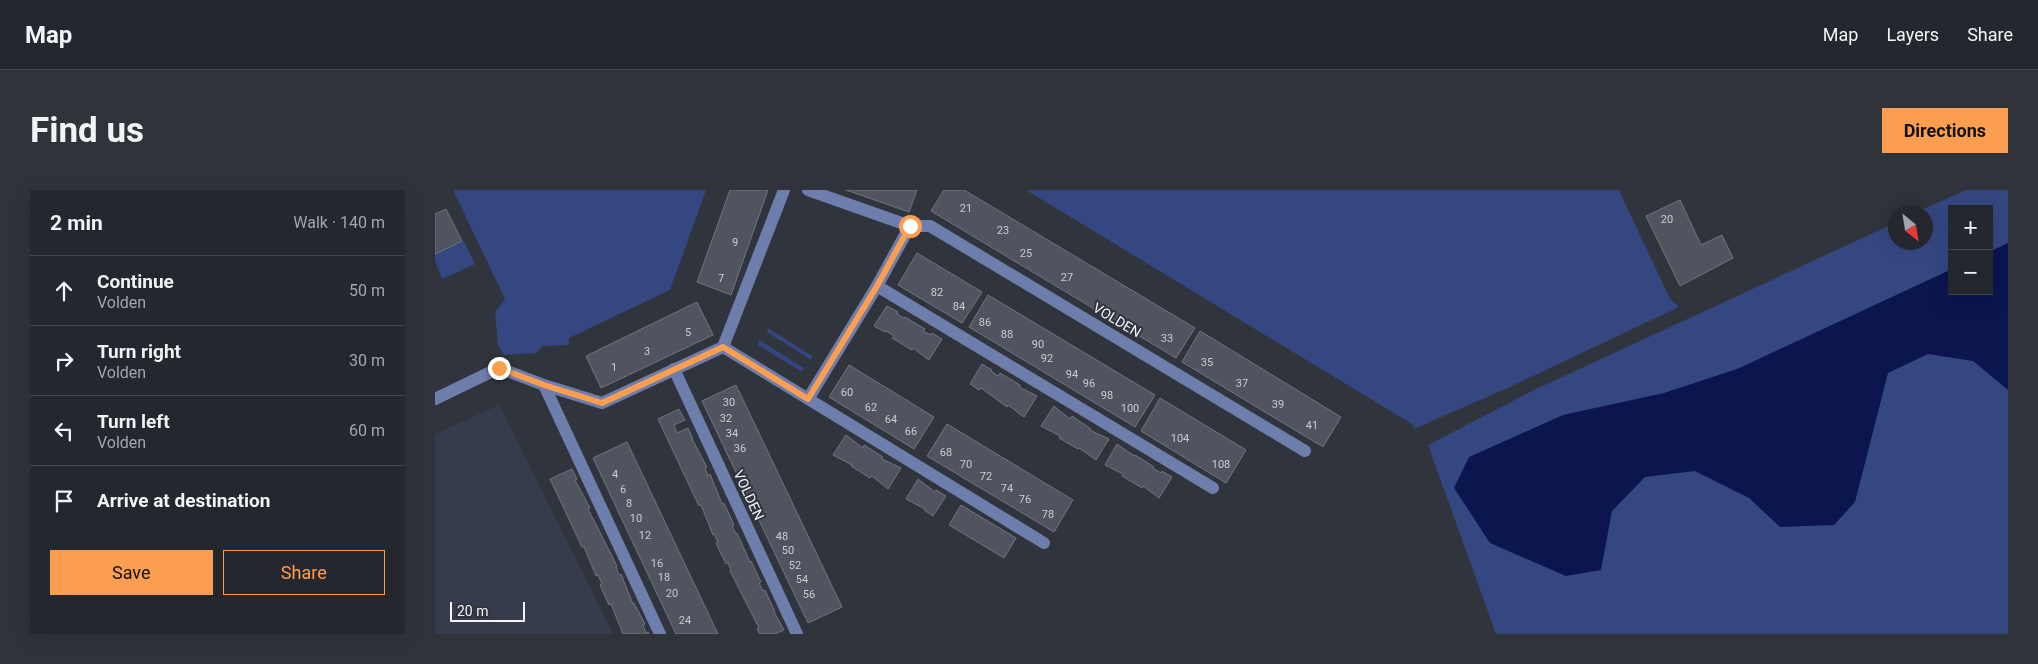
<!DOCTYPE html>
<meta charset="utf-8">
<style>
:root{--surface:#24272e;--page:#30333a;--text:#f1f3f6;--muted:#a3a5aa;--line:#41444a;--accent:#fb9e50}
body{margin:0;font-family:Roboto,sans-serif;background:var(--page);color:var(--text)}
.controls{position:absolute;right:15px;top:15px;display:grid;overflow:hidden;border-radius:0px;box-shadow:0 5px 20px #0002}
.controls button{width:45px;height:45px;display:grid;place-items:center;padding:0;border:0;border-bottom:1px solid var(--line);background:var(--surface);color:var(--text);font:25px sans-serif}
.compass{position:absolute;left:1453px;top:15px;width:45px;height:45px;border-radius:50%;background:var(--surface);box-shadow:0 5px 20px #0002;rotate:150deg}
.scale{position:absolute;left:15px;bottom:12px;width:75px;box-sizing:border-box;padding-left:5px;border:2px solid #f2f4fa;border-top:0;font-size:14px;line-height:18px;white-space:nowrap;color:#f2f4fa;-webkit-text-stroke:4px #30343d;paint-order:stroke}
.stop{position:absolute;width:15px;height:15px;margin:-11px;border:4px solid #fb9e50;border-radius:50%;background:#fff}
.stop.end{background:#fb9e50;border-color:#fff;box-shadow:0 1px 5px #0008}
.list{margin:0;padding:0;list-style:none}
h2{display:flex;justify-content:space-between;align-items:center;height:65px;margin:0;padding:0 20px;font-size:21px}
h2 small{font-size:16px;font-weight:400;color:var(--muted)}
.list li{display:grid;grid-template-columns:32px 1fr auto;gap:15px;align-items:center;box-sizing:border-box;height:70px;padding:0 20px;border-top:1px solid var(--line)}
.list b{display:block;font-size:19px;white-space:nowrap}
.list p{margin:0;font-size:16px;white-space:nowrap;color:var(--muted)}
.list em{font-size:16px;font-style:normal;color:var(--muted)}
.actions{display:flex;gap:10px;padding:15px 20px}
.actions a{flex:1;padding:11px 0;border:1px solid var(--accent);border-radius:0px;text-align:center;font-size:18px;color:var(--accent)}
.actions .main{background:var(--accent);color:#111}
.icon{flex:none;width:28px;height:28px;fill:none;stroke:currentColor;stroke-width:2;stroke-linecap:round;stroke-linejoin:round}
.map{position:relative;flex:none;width:1573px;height:444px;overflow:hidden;border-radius:0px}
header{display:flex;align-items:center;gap:30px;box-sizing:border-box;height:70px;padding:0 25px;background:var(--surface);border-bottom:1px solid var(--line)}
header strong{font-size:24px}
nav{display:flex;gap:28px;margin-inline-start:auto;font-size:18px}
.intro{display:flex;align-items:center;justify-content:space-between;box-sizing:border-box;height:120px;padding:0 30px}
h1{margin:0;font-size:35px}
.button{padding:12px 22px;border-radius:0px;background:var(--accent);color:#111;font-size:18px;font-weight:700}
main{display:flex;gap:30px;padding:0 30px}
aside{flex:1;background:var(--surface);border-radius:0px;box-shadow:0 5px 20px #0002}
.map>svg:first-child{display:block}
.built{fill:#363c4b}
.green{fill:#354780;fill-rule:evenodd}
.water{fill:#0b154e}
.building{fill:#50545e;stroke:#70757f}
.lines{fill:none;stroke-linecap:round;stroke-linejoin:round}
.minor{stroke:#6d7eac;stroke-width:12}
.route{stroke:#fb9e50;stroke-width:6}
.labels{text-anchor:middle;stroke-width:4;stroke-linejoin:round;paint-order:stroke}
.number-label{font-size:11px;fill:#caccd3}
.street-label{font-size:14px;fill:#f2f4fa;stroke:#30343d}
</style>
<header>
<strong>Map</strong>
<nav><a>Map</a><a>Layers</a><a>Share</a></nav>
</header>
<div class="intro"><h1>Find us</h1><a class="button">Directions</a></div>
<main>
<aside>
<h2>2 min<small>Walk · 140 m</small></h2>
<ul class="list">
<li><svg class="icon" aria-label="ahead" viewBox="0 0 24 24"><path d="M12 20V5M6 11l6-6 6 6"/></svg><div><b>Continue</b><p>Volden</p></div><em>50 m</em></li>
<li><svg class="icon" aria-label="right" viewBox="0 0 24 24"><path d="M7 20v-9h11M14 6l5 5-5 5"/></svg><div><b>Turn right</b><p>Volden</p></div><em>30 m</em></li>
<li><svg class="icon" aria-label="left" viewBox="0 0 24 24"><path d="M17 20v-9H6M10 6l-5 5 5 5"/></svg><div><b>Turn left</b><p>Volden</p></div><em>60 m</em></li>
<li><svg class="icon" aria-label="arrive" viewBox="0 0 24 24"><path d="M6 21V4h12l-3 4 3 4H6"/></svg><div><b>Arrive at destination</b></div></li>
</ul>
<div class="actions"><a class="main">Save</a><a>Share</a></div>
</aside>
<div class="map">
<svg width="1573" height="444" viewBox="0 0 1573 444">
<rect width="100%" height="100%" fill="#30343d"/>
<polygon class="built" points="64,215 67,220 178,444 0,444 0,244"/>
<g class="green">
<polygon points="18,0 271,0 235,100 134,148 134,155 108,156 101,163 69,165 63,155 60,122 70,109"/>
<polygon points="591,0 1184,0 1235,109 1244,117 1077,196 979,239 977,234"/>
<path d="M1531 0H1573V444H1061L993 255 1101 199 1460 33V52H1490V22H1482ZM1517 19H1554V101H1517Z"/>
<polygon points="27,51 29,51 40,74 7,89 0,70 0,64"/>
<polygon points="333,138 377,166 376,170 332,142"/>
<polygon points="324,150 369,178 367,182 323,155"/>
</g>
<polygon class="water" points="1573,53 1573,200 1538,171 1493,164 1453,183 1420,312 1399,335 1345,337 1314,308 1260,281 1210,287 1177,321 1166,380 1131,386 1055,353 1019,298 1034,267 1128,225 1229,203 1302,179 1517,79 1517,101 1554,101 1554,62"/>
<g class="building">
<polygon points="295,0 333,0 296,105 262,92"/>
<polygon points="411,0 482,0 474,22"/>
<polygon points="509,0 529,0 760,138 741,168 496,21"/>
<polygon points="1245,10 1266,55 1287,45 1298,68 1245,96 1211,26"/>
<polygon points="11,19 27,51 0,64 0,24"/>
<polygon points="482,63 547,102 527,133 463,95"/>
<polygon points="553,105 720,205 700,237 534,137"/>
<polygon points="262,112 278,145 166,198 151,166"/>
<polygon points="452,116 463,122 462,124 469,128 470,127 490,139 488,141 496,145 497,143 507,149 494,170 478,158 477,160 457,148 459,146 451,141 450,142 439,136"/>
<polygon points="765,141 906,227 888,257 747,172"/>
<polygon points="547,174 557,180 556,181 563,186 565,183 585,195 584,197 602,206 589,227 573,215 572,217 546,198 544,200 535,194"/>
<polygon points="414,175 499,227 479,259 394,207"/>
<polygon points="301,195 407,417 373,433 267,211"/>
<polygon points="725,208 811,260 791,293 706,241"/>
<polygon points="619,216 635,229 637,226 656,239 655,240 674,249 661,270 644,258 643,259 624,248 625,246 606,236"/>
<polygon points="244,219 250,230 239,235 242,243 253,238 258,249 257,249 272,277 270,278 273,286 275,284 287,314 289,313 299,335 297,336 301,344 302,343 315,372 316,371 326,392 324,393 328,401 330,400 340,422 339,422 349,440 340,444 325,444 322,439 324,438 295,381 296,380 293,373 291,374 281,353 283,352 279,344 278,345 266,315 264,316 223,229"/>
<polygon points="512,234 638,310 619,342 492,266"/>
<polygon points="411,245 428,258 429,255 448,267 447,269 466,278 453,299 437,286 435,288 416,276 417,275 398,265"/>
<polygon points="192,252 283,444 241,444 158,268"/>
<polygon points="682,254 699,266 700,265 719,277 718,278 726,283 727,281 737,287 724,308 708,296 707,298 687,286 688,284 670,275"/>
<polygon points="137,279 142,289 140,290 155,318 153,319 182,376 181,377 184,385 186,384 198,414 199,413 210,434 208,435 211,443 213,442 214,444 188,444 176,414 174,415 165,395 167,394 163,385 161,386 149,357 147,357 124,308 115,289"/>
<polygon points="483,289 500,302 501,300 511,306 498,326 489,320 490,319 471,309"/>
<polygon points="526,315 581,348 569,368 514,335"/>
</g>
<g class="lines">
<g class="minor">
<polyline points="475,36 495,36 870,261"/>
<polyline points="442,96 778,298"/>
<polyline points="288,157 349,0"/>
<polyline points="239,179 362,444"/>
<polyline points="109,195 225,444"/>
<polyline points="0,209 64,178 109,195 167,213 288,157 609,353"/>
<polyline points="373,209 442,96 475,36 373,0"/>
</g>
</g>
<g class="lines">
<polyline class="route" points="64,178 109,195 167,213 288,157 373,209 442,96 475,36"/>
</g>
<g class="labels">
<g class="number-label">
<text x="531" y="22">21</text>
<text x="1232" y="33">20</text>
<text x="568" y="44">23</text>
<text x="300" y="56">9</text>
<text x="591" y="67">25</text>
<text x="632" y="91">27</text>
<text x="286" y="92">7</text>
<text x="502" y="106">82</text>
<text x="524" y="120">84</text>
<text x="550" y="136">86</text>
<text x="253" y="146">5</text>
<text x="572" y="148">88</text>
<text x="732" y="152">33</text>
<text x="603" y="158">90</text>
<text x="212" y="165">3</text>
<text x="612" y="172">92</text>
<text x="772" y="176">35</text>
<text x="179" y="181">1</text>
<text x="637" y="188">94</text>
<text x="654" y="197">96</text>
<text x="807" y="197">37</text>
<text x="412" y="206">60</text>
<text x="672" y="209">98</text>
<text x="294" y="216">30</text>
<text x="843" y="218">39</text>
<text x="436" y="221">62</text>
<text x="695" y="222">100</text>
<text x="291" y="232">32</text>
<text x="456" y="233">64</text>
<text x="877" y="239">41</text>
<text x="476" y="245">66</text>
<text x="297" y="247">34</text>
<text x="745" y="252">104</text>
<text x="305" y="262">36</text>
<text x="511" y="266">68</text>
<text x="531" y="278">70</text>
<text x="786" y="278">108</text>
<text x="180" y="288">4</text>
<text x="551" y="290">72</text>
<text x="572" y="302">74</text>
<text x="188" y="303">6</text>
<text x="590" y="313">76</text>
<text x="194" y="317">8</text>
<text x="613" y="328">78</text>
<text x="201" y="332">10</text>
<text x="210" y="349">12</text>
<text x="347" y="350">48</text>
<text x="353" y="364">50</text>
<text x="222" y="377">16</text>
<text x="360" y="379">52</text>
<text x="229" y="391">18</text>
<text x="367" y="393">54</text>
<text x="237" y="407">20</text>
<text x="374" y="408">56</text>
<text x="250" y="434">24</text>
</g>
<g class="street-label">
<text transform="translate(682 130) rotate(31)" y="5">VOLDEN</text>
<text transform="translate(314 305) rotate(65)" y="5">VOLDEN</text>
</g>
</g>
</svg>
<div class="controls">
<button>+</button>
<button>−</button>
</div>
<svg class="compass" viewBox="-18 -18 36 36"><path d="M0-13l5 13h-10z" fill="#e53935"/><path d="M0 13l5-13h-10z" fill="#a3a5aa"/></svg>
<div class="scale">20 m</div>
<div class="stop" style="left:475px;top:36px"></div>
<div class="stop end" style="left:64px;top:178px"></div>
</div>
</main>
